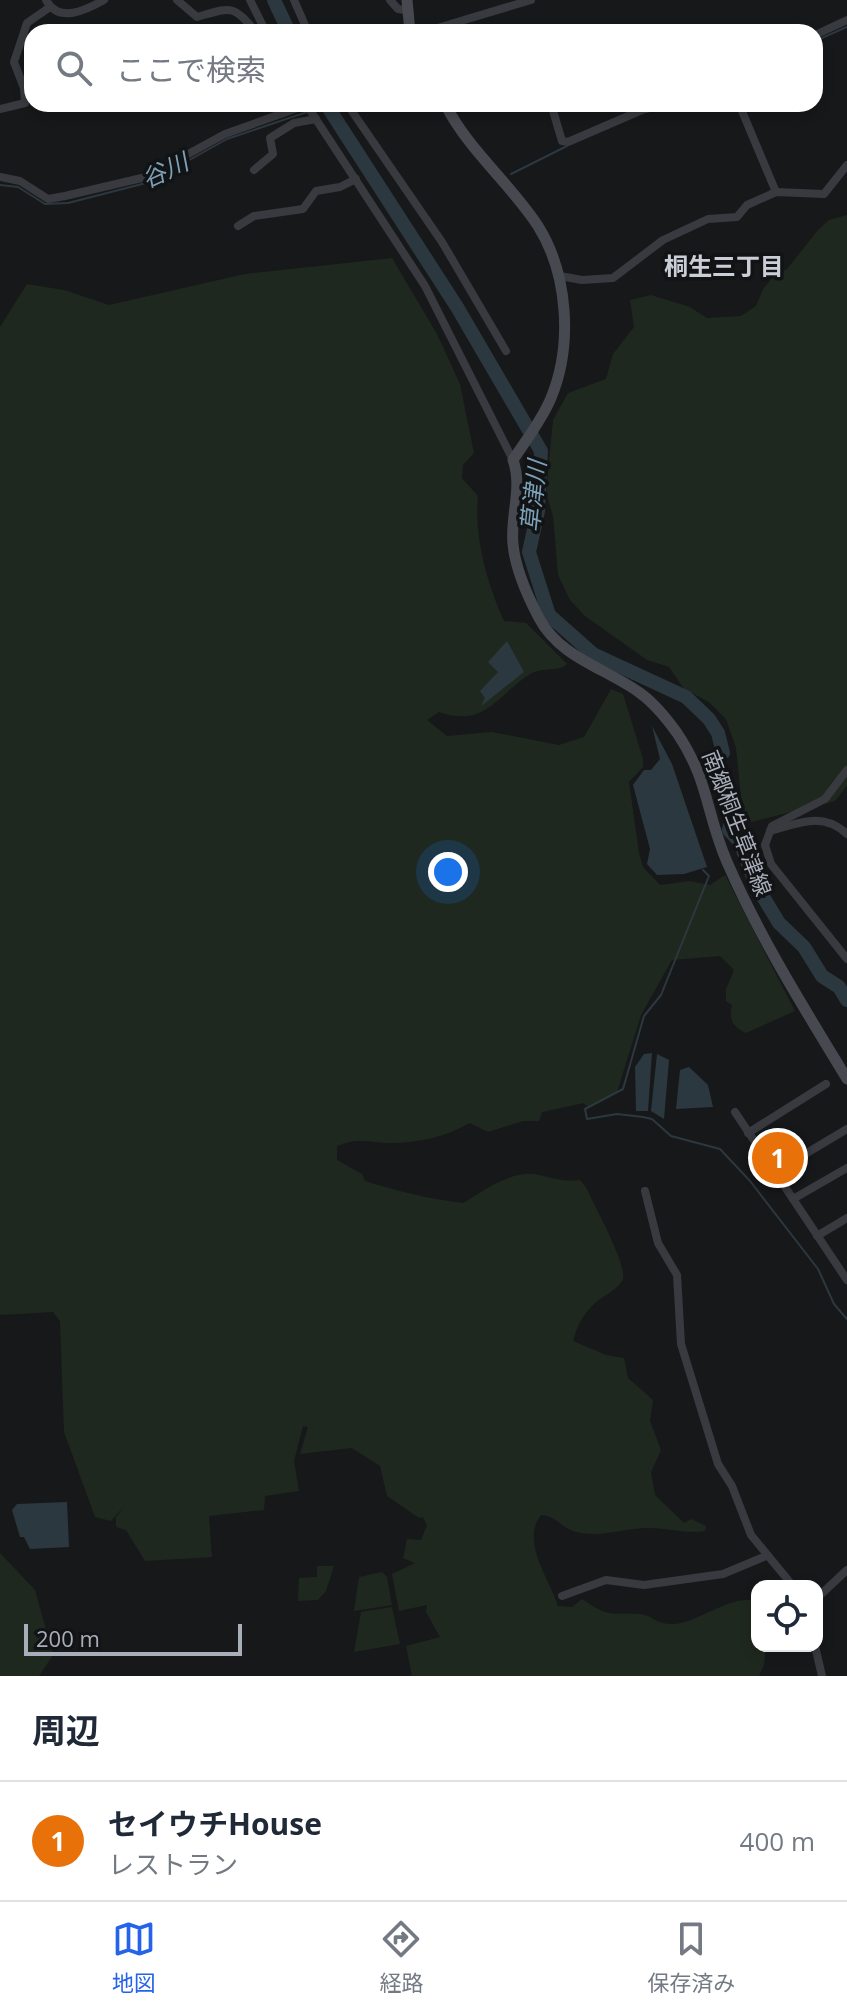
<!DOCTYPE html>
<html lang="ja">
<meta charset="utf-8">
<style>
:root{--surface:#fff;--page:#f6f6f7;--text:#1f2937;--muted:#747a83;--line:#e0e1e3;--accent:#2563eb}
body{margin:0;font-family:"Open Sans","Noto Sans JP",sans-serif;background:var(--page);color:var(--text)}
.controls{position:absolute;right:24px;bottom:24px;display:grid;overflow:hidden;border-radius:16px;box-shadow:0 4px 12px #0003}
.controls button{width:72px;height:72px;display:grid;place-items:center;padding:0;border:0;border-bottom:2px solid var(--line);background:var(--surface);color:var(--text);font:40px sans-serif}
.scale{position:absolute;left:24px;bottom:20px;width:218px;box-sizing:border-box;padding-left:8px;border:4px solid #a8afbb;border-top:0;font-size:22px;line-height:28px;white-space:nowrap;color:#a8afbb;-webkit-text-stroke:6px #121315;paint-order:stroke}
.you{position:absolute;left:448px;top:872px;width:28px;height:28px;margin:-20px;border:6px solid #fff;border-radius:50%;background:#1a73e8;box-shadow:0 0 0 12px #1a73e833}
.badge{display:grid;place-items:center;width:52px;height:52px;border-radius:50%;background:var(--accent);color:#fff;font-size:26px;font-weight:700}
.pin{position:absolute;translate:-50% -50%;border:4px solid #fff;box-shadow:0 2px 8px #0006}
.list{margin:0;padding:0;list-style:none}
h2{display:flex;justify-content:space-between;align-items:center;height:104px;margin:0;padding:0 32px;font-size:34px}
h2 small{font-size:26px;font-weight:400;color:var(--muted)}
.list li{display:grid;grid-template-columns:52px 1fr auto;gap:24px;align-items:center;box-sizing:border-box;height:120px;padding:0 32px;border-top:2px solid var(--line)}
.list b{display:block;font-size:30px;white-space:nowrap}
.list p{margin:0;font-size:26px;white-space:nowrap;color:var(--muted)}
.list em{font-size:26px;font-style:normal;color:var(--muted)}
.icon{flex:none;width:44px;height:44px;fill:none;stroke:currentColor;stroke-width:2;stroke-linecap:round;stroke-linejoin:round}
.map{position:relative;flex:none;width:847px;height:1676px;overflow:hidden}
.search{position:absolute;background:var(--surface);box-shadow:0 4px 12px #0003;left:24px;right:24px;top:24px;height:88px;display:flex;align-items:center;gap:20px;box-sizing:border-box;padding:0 28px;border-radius:24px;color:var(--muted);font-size:30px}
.sheet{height:224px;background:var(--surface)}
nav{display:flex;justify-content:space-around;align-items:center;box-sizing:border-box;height:112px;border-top:2px solid var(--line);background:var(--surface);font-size:22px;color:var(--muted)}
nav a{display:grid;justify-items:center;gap:4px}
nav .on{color:var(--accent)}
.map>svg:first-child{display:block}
.green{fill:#1f281f}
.water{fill:#2c383f}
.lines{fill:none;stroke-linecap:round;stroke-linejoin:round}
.stream{stroke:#2c383f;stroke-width:2}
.river{stroke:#2c383f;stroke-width:14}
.street{stroke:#383a3f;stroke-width:8}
.secondary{stroke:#46494f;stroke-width:11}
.labels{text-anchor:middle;stroke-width:7;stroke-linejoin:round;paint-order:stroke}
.street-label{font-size:22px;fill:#a8afbb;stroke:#121315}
.water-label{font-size:24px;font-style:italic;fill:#7ca1b9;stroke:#121315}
.neighbourhood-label{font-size:24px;font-weight:bold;fill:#caced6;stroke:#121315}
</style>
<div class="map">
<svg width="847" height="1676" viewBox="0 0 847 1676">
<rect width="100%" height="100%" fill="#17181a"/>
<g class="green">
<polygon points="847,215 847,786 835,801 751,822 743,817 736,748 726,719 709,702 684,689 669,667 647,660 585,616 570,600 558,575 553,516 546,493 553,420 568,393 606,379 613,354 634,327 630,300 651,295 690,307 707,318 741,316 756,306 763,289 773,277 787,269 818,230 829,220"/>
<path d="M392 258 437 334 460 384 474 453 463 465 462 478 478 496C474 537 487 583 504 621L526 623 567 664C559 672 544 667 532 673 499 692 486 729 439 712L427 720 447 736 492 732 559 745 584 737 611 689 623 694 643 759V767L629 782 639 853 643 867 660 885 689 881 710 885 725 875 795 1011 746 1033C732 1026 729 1020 732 1005L726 1001V989L734 970 720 956 672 960 641 1015 617 1092 587 1107 584 1103 542 1112 539 1121H523L488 1132 470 1123C444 1137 422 1142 392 1143 371 1143 358 1137 337 1146V1160L362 1174 365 1181C397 1191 429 1199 463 1203 483 1191 510 1171 535 1174 550 1177 564 1183 580 1180L586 1187C594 1205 627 1264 623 1279 620 1288 602 1297 595 1303 583 1314 577 1326 573 1341L606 1355 624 1358 628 1378 653 1400 650 1421 661 1450 651 1472 655 1495 684 1523 691 1519 706 1526 705 1531C686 1534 668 1528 648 1528 624 1528 597 1539 573 1531 559 1526 557 1516 541 1515 520 1541 550 1580 558 1606L572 1607 582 1599C608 1617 609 1613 640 1614 653 1615 659 1628 681 1623 708 1616 728 1597 757 1600V1646H766L764 1665 759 1676H412L406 1646 440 1637 426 1612 427 1605 399 1611 392 1574 415 1563 403 1558 407 1539 421 1540 427 1525 423 1517 419 1518 387 1496 380 1466 352 1448 300 1454 308 1427 303 1426 294 1461 299 1491 265 1496 264 1510 209 1516 212 1557 145 1561 126 1530 116 1527V1517L125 1505 111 1521 95 1517 64 1432 60 1321 53 1312 0 1315V327L27 284 64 290 109 305 245 274Z"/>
<polygon points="0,1553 35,1590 53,1655 39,1676 0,1676"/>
<polygon points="317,1566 334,1566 326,1591 318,1600 298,1601 299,1578 317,1577"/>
<polygon points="382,1572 387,1577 392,1605 354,1611 359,1577"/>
<polygon points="392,1607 400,1644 354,1652 361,1612"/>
</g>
<g class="water">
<polygon points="507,641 524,672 481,706 485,698 480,691 498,672 488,662"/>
<polygon points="652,726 672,764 707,867 684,874 657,875 647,864 650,849 633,785 644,770 651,770 660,759"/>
<polygon points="652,1053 648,1111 636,1111 635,1067 644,1054"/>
<polygon points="657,1054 669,1060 664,1119 651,1111"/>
<polygon points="689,1067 708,1085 713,1107 676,1109 680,1070"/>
<polygon points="67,1502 69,1547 30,1549 24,1537 20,1537 12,1510 17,1504"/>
</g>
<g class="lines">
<g class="stream">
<polyline points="815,41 847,27"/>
<polyline points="313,109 326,104"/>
<polyline points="647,112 666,104"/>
<polyline points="511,174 567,146"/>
<polyline points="0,185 18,187 45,204 68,203 150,182 227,139 307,112"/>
<polyline points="703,870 709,876 661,995 644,1016 623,1089 585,1109 587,1119 617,1114 643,1117 652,1119 671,1136 720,1149 750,1181 818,1269 834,1304 847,1319"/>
</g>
<g class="river">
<polyline points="274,0 289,32"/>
<polyline points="326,104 457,307 541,451 538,511 529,552 549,615 593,654 686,697 709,719 718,733 723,753 715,759 733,814 729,830 740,842 756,885 779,923 804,947 822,976 839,987 847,1000"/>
</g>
<g class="street">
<path d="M46 0C59 24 86 10 104 0"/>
<path d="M177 0 197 17C232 7 232 4 256 32"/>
<polyline points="250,0 266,32"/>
<polyline points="294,0 308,32"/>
<polyline points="390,0 398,9 405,10"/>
<polyline points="424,32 531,0"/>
<polyline points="815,35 847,20"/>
<polyline points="306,104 425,286 513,460"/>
<polyline points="347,104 442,242 506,351"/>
<polyline points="551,104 562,141 568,142 656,104"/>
<polyline points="739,104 776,192"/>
<polyline points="0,109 25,103 24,88 14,62 27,23 50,7"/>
<polyline points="254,170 273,154 270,138 294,123 316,119"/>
<polyline points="0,177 20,181 48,199 65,196 146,177 225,134 306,105"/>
<polyline points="238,226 254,216 303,209 316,191 340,187 356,179"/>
<polyline points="560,276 582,280 613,278 663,240 708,219 737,217 747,205 776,192 824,194 847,165"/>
<polyline points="847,770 825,799 772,826 765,845 771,864 847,959"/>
<path d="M770 831C799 823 823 811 847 834"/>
<polyline points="735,1112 847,1280"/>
<polyline points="748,1133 826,1084"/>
<polyline points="775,1172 847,1129"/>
<polyline points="645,1191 658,1243 677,1275 681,1344 718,1464 732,1486 751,1535 793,1586"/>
<polyline points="793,1199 847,1168"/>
<polyline points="817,1236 847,1218"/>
<polyline points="562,1596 606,1580 644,1585 723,1574 766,1556"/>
<polyline points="817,1598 847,1570"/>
<polyline points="815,1646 822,1676"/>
</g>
<g class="secondary">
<polyline points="407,0 410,32"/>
<path d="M445 104C469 151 510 183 538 226 568 274 573 345 551 398 542 420 526 440 513 460 523 488 510 516 513 544 515 568 528 597 539 618 560 658 606 668 640 693 654 703 667 719 677 733 709 780 706 814 727 862 760 938 804 1008 847 1079"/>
</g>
</g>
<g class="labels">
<g class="street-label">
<text transform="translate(737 823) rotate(69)" y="8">南郷桐生草津線</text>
</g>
<g class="water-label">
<text transform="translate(165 171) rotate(-25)" y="8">谷川</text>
<text transform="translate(534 496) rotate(-84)" y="8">草津川</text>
</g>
<g class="neighbourhood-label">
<text x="724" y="275">桐生三丁目</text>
</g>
</g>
</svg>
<div class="controls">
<button><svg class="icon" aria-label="locate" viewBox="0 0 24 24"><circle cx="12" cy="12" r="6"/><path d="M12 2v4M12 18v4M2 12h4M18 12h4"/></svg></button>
</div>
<div class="scale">200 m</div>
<div class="you"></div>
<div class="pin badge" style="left:778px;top:1158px;background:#e8710a">1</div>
<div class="search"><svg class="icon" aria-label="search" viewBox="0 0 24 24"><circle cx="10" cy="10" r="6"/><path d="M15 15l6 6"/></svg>ここで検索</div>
</div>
<section class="sheet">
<h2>周辺<small></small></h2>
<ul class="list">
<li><span class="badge" style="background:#e8710a">1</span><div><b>セイウチHouse</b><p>レストラン</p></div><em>400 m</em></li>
</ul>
</section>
<nav>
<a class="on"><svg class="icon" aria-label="map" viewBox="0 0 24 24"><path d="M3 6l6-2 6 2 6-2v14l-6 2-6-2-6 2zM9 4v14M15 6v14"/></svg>地図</a>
<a><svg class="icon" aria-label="directions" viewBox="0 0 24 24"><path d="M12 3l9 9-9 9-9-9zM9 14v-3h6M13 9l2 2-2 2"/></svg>経路</a>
<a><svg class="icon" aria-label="saved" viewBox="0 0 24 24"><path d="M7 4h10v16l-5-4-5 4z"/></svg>保存済み</a>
</nav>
